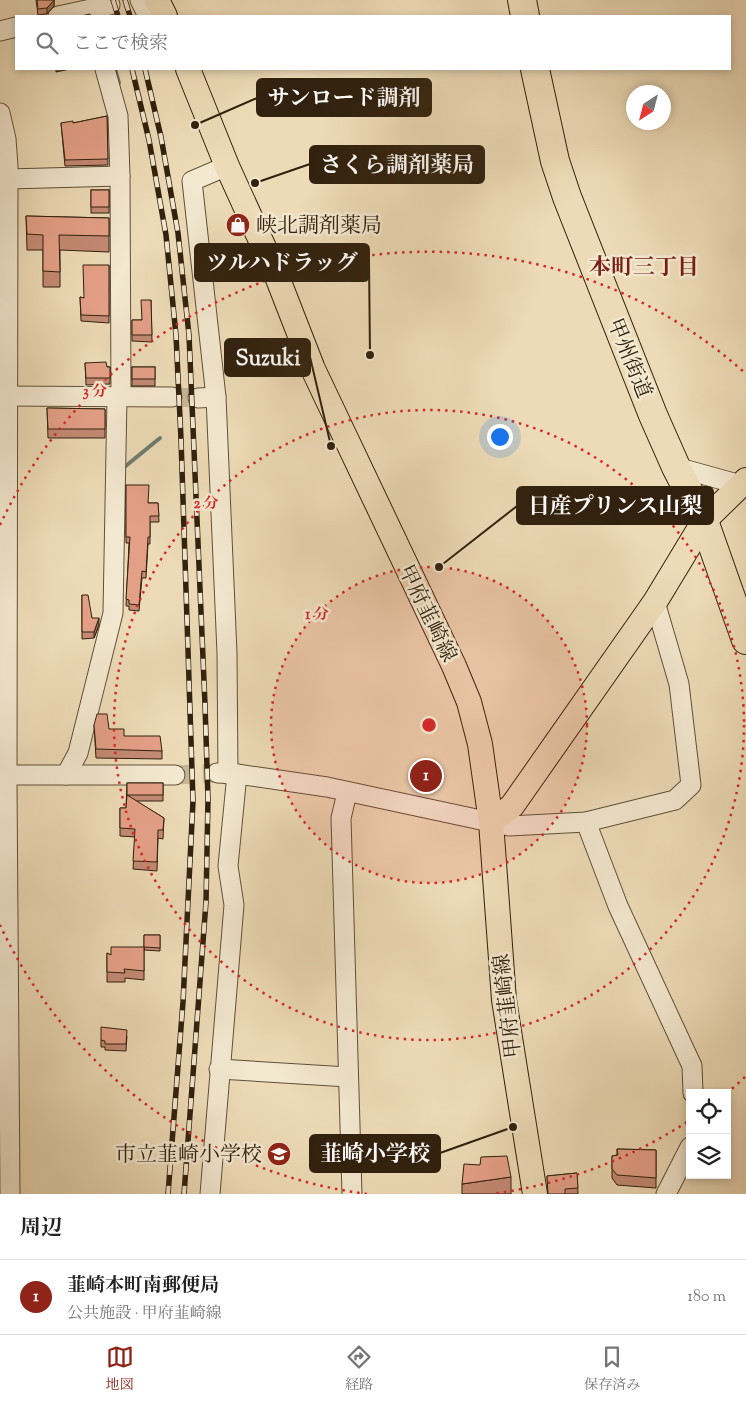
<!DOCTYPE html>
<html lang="ja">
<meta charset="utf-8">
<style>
:root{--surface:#fff;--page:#f2f2f2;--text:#222;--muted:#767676;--line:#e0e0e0;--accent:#8f2418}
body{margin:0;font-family:"Sorts Mill Goudy","Noto Serif JP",serif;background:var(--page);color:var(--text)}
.controls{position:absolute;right:15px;bottom:15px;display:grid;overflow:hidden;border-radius:0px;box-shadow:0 2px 8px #0003}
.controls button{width:45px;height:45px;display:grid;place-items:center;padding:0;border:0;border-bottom:1px solid var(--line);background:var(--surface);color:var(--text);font:25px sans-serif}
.compass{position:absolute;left:626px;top:85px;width:45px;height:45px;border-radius:50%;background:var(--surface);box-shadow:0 2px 8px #0003;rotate:216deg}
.you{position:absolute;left:499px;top:436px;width:18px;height:18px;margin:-12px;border:4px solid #fff;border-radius:50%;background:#1a73e8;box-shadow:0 0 0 8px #1a73e833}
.badge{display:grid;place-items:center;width:32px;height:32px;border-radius:50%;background:var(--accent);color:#fff;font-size:16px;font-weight:700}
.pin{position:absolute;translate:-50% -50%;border:2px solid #fff;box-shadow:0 1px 5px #0006}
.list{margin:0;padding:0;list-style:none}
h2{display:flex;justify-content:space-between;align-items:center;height:65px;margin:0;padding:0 20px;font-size:21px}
h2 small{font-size:16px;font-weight:400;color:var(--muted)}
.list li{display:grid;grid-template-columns:32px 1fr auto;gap:15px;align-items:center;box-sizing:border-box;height:75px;padding:0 20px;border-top:1px solid var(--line)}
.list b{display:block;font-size:19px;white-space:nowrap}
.list p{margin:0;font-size:16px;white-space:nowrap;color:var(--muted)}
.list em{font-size:16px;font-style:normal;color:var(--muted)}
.icon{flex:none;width:28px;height:28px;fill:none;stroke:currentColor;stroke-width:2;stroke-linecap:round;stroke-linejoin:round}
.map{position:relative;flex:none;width:746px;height:1194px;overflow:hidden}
.search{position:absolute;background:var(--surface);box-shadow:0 2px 8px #0003;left:15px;right:15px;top:15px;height:55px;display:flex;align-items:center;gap:12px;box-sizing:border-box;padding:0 18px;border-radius:0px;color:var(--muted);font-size:19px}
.sheet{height:140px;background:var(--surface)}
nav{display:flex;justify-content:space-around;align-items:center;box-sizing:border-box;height:70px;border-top:1px solid var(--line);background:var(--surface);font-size:14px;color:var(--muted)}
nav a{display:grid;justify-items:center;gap:2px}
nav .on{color:var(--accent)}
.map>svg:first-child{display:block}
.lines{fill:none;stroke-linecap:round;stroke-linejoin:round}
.stream{stroke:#6f7d70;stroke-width:4}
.minor-tunnel{stroke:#c7b695;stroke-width:19;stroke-dasharray:19 9;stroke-linecap:butt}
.minor-casing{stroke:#605038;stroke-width:21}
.major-casing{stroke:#31210e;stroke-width:26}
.highway-casing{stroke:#31210e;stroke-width:30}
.minor{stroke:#f3e8d0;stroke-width:19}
.major{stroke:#eddbb7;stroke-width:24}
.highway{stroke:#eddbb7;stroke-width:28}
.rail-casing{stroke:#31210e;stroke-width:5.5}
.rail{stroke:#f3e8d0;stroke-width:4;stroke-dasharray:11;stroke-linecap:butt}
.wall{fill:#c48a74;stroke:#31210e}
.shaded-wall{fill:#a0705e;stroke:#31210e}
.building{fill:#e4a087;stroke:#31210e}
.ring{fill:none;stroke:#d62828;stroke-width:2.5;stroke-dasharray:2.5 5}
.labels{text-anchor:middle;stroke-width:5;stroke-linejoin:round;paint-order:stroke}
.poi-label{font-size:21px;fill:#31210e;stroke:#f3e8d0;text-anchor:start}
.street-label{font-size:21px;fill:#31210e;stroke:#f3e8d0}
.neighbourhood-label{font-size:22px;font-weight:bold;fill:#7a1f14;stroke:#f3e8d0}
.centre{fill:#d62828;stroke:#f3e8d0;stroke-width:2.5}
.ring-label{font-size:15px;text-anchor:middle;font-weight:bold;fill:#d62828;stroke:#f3e8d0;stroke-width:5;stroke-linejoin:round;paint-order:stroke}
.leader{fill:none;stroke:#31210e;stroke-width:2}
.callout-dot{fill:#31210e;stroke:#f3e8d0;stroke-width:2}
.callout{fill:#31210e;stroke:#31210e;stroke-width:2}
.callout-label{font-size:22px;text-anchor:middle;font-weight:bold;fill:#fff}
</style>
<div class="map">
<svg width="746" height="1194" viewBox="0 0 746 1194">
<rect width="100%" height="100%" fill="#eddbb7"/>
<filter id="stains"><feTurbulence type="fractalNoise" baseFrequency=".004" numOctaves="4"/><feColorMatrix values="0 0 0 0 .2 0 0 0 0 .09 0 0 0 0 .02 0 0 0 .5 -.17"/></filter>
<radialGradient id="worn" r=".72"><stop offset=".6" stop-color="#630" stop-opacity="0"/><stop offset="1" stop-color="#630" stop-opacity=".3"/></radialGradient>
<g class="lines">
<g class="stream">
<polyline points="115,69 119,83"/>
<polyline points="122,469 160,438"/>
</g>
<g class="minor-tunnel">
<polyline points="172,397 198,398"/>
<polyline points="175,775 217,773"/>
</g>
<g class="minor-casing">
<g id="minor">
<polyline points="140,0 148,16"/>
<polyline points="58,16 110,5"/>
<polyline points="0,31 16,27"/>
<polyline points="105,69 118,116 120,176 121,397"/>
<polyline points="0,113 6,139 8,166 7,782 10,1194"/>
<polyline points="227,166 192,181 216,397 227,653 228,774"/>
<polyline points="8,179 120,176"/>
<polyline points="0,396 172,397"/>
<polyline points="198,398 216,397"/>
<polyline points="676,467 741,485"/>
<polyline points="217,773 237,774 327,787 509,826 586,822 675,800 691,785 679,684 655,602"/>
<polyline points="0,775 175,775"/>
<polyline points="66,775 78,753 113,613 117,397"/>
<polyline points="347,793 341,818 352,1194"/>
<polyline points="586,822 618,906 692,1066 693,1093"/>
<polyline points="219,1069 348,1077"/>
<polyline points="210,1194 234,905 228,866 237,774"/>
<polyline points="666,1194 690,1147"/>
</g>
</g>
<g class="major-casing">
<g id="major">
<polyline points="157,0 165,16"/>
<polyline points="188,69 227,166 276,274 313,369 454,666 469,702 480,744 491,822 504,1000 535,1194"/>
<polyline points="491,822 512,806 655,602 704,521 746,480"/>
</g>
</g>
<g class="highway-casing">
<g id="highway">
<polyline points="522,0 525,16"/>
<polyline points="535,69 555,161 567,197 653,415 676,467 704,521 746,640"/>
</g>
</g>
<use href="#minor" class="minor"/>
<use href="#major" class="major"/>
<use href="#highway" class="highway"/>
<g class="rail-casing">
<g id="rail">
<polyline points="113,0 118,16"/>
<polyline points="125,0 130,16"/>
<polyline points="132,69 149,140 166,235 176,335 181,439 193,801 183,1002 168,1194"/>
<polyline points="145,69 161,137 178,233 189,335 205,704 208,799 206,902 184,1194"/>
</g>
</g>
<use href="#rail" class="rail"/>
</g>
<g class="wall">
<polygon points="36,0 54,0 54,6 47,14 38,15"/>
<polygon points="107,116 108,165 65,166 61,123 73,123"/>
<rect x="91" y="190" width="18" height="23"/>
<polygon points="26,216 109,218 109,252 60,250 60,287 43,287 43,250 27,250"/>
<polygon points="109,265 109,323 81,321 80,297 84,298"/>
<polygon points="151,300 152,342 132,341 132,320 142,320"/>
<polygon points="85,363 110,367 110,384 86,385"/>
<rect x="132" y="367" width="23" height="19"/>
<polygon points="47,408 105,409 105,438 48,438"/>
<polygon points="126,485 148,503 158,503 159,522 150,522 150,544 148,544 146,578 142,578 139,611 129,610 129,606 126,606 129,543 126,543"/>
<polygon points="82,595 92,618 99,625 94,638 82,639"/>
<polygon points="94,725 109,729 124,736 162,751 162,759 96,758"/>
<polygon points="127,783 163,783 163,801 136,801 164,818 163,839 158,838 157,871 133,869 135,837 120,836 120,808 126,808"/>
<polygon points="144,935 160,935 160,951 144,950"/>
<polygon points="144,947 144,980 125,978 125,982 107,982 107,953 111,955"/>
<polygon points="127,1036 126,1051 105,1050 105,1047 101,1047 101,1040"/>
<polygon points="617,1149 656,1150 656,1188 617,1185 612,1178 612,1156 617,1155"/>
<polygon points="577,1173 578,1194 548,1194 547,1176"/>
<polygon points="511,1177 511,1194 462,1194 462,1184"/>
</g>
<g class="shaded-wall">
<polygon points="54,0 54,6 47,14 47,8"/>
<polygon points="56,69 70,69 56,72"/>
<polygon points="99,618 99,625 94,638 94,632"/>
</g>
<g class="building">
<polygon points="37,0 54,0 47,8 38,9"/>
<polygon points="90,14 91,16 81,16"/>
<polygon points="107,116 108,159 65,160 61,123 73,121 73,123"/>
<rect x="91" y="190" width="18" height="17"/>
<polygon points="26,216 109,218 109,236 59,235 60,272 43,271 43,235 27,234"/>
<polygon points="83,265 109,265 109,316 81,315 80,297 84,298"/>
<polygon points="141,300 151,300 152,335 132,335 132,320 142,320"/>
<polygon points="106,362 107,367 110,367 110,378 86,378 85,363"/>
<rect x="132" y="367" width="23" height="12"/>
<polygon points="47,408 105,409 105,429 48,429"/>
<polygon points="126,485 149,485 148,503 158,503 159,516 150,516 150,537 148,537 146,572 142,571 139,605 129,604 129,600 126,599 130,537 126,537"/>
<polygon points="82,595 88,595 92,618 99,618 94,632 82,632"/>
<polygon points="97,714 107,714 109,729 124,729 124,736 160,736 162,751 96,749 94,725"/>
<rect x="127" y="783" width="36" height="12"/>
<polygon points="127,795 164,818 163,830 158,830 157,862 133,861 135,829 120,828 120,808 126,808"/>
<polygon points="144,935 160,935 160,948 144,947"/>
<polygon points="111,947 144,947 144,971 124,969 125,973 107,972 107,953 111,955"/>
<polygon points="101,1027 127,1030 126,1044 105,1044 105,1041 101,1040"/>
<polygon points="617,1149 656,1150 656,1178 617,1175 612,1169 612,1156 618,1155"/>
<polygon points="507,1156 511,1177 462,1184 464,1164 480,1165 481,1157"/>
<polygon points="577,1173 578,1188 565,1189 565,1194 548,1194 547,1176"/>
</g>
<circle cx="429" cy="725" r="158" fill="#d62828" fill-opacity=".12"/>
<g class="ring">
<circle cx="429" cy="725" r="158"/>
<circle cx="429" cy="725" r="315"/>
<path d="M745 1077A473 473 0 0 1 727 1093M687 1122A473 473 0 0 1 491 1194M367 1194A473 473 0 0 1 0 925M0 525A473 473 0 0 1 745 373"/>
</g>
<defs>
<g id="shop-disc" transform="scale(1.25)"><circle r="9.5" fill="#8f2418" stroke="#f3e8d0"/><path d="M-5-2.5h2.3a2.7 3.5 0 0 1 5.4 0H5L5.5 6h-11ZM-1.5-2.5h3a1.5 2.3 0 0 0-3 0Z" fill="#fff"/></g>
<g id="school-disc" transform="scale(1.25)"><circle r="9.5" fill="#8f2418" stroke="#f3e8d0"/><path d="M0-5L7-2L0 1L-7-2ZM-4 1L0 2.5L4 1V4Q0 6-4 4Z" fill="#fff"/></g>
</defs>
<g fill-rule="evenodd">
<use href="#shop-disc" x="238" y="225"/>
<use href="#school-disc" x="279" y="1154"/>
</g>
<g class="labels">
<g class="poi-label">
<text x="256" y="232">峡北調剤薬局</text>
<text x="262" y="1161" text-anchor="end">市立韮崎小学校</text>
</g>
<g class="street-label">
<text transform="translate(630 358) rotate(68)" y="7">甲州街道</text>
<text transform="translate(428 613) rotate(64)" y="7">甲府韮崎線</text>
<text transform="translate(507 1006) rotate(-97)" y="7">甲府韮崎線</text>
</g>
<g class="neighbourhood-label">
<text x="644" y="274">本町三丁目</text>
</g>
</g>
<circle cx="429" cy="725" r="8" class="centre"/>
<g class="ring-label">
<text x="95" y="396">3 分</text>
<text x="206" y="508">2 分</text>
<text x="317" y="619">1 分</text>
</g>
<path class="leader" d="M195 125L257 98M255 183L310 164M370 355L369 262M331 446L310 357M439 567L517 506M513 1127L440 1153"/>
<g class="callout-dot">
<circle cx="195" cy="125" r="5"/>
<circle cx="255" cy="183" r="5"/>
<circle cx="370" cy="355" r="5"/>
<circle cx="331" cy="446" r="5"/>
<circle cx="439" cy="567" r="5"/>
<circle cx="513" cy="1127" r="5"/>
</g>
<g class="callout">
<rect x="257" y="79" width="174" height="37" rx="5"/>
<rect x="310" y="146" width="174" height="37" rx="5"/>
<rect x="195" y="244" width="174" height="37" rx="5"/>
<rect x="225" y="339" width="85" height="37" rx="5"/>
<rect x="517" y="487" width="196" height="37" rx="5"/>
<rect x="310" y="1135" width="130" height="37" rx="5"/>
</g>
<g class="callout-label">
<text x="344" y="105">サンロード調剤</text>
<text x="397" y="172">さくら調剤薬局</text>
<text x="282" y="270">ツルハドラッグ</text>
<text x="268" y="365">Suzuki</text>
<text x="615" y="513">日産プリンス山梨</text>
<text x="375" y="1161">韮崎小学校</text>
</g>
<rect width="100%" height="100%" filter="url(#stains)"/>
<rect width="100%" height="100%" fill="url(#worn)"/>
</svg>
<div class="controls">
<button><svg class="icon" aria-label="locate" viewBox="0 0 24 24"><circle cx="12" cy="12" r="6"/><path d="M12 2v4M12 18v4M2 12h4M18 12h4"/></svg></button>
<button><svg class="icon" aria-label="layers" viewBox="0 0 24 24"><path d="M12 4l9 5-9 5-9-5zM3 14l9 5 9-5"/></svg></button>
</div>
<svg class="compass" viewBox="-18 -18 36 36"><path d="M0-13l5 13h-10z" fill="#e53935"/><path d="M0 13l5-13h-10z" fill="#767676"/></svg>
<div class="you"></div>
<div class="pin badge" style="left:426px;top:776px">1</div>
<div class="search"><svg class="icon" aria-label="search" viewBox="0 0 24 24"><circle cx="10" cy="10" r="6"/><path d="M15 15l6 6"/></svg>ここで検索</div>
</div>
<section class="sheet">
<h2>周辺<small></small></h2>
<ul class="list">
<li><span class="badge">1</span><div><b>韮崎本町南郵便局</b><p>公共施設 · 甲府韮崎線</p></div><em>180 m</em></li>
</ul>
</section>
<nav>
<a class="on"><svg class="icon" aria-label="map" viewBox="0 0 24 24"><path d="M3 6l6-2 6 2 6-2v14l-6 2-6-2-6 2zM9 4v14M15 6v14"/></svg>地図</a>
<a><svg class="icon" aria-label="directions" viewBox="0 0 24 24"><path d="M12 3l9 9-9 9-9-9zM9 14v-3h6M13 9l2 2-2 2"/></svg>経路</a>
<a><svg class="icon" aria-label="saved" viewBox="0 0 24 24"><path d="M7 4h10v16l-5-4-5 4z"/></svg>保存済み</a>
</nav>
